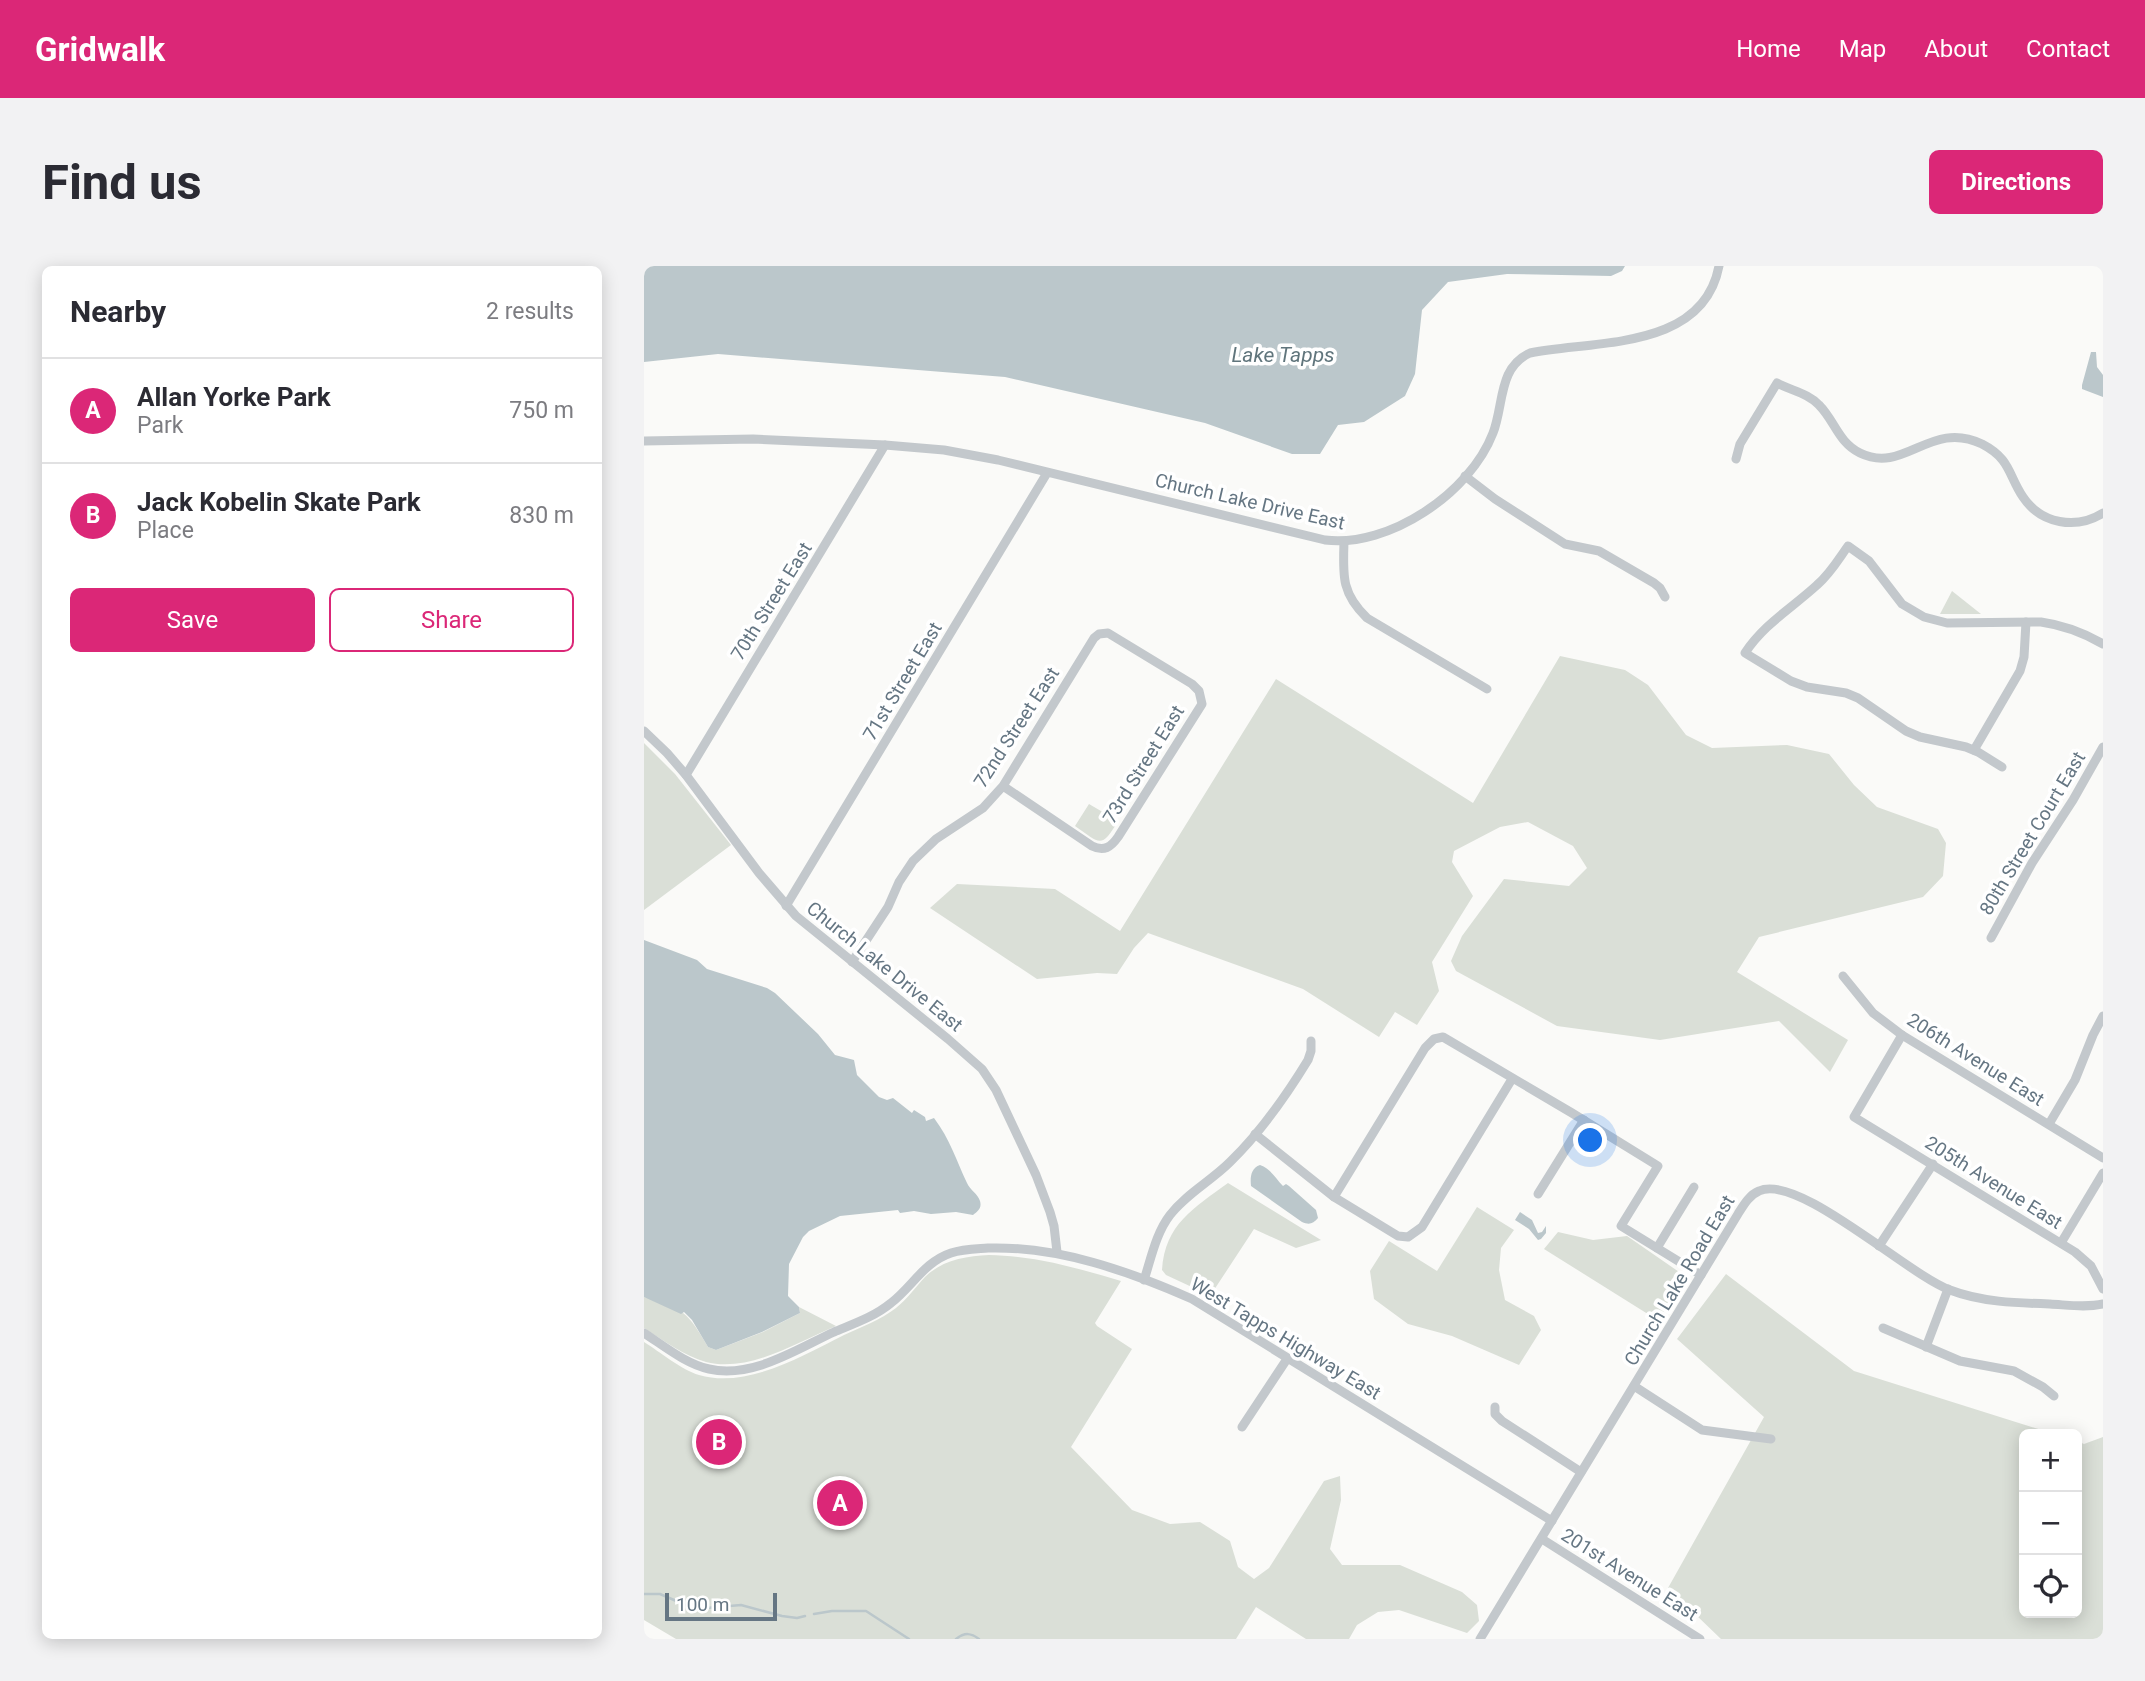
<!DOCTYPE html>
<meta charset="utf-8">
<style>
:root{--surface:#fff;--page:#f2f2f3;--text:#2b2b33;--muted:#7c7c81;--line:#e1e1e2;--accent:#db2777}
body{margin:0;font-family:Roboto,sans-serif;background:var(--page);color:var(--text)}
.controls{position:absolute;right:21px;bottom:21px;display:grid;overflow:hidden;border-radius:10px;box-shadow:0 4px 18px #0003}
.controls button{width:63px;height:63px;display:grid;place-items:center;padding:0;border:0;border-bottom:2px solid var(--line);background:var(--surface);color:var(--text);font:35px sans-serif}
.scale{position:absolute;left:21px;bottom:18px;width:112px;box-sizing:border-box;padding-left:7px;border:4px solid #657683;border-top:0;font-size:19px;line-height:24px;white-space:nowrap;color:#657683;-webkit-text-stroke:5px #fff;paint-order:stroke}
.you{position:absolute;left:947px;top:875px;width:24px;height:24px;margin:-18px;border:5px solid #fff;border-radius:50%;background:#1a73e8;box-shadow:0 0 0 10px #1a73e833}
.badge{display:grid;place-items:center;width:46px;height:46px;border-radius:50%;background:var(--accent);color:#fff;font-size:23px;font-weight:700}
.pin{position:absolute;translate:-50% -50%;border:4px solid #fff;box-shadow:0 2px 7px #0006}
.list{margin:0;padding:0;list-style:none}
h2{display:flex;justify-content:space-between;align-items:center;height:91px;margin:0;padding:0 28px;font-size:30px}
h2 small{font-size:23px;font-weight:400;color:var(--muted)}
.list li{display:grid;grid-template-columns:46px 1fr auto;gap:21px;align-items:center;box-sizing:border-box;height:105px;padding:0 28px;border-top:2px solid var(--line)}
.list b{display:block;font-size:26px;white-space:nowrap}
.list p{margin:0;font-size:23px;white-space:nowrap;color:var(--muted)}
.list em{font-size:23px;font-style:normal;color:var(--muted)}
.actions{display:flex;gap:14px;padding:21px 28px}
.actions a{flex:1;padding:16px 0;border:2px solid var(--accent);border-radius:10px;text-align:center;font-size:24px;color:var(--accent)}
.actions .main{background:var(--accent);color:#fff}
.icon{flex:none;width:38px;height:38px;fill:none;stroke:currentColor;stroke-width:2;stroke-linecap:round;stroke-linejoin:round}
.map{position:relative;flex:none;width:1459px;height:1373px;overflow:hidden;border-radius:10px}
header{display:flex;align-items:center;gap:42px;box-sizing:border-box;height:98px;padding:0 35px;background:var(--accent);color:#fff}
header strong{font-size:33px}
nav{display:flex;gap:38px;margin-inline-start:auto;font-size:24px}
.intro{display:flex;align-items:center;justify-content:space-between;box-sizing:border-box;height:168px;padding:0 42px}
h1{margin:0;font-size:49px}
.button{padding:18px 32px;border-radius:10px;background:var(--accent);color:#fff;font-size:24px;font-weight:700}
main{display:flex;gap:42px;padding:0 42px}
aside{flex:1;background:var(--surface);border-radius:10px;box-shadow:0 4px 18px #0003}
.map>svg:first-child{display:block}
.green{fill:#dadfd7}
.water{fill:#bbc7cb}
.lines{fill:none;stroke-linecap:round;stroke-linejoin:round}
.stream{stroke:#bbc7cb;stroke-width:2.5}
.minor{stroke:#c3c8cc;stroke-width:9}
.labels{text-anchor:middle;stroke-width:7;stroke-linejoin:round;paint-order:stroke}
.street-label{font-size:19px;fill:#657683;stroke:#fff}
.water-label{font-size:21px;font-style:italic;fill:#60757c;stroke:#fff}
</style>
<header>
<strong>Gridwalk</strong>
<nav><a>Home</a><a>Map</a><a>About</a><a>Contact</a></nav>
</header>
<div class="intro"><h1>Find us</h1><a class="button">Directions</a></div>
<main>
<aside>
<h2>Nearby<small>2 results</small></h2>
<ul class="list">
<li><span class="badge">A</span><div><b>Allan Yorke Park</b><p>Park</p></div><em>750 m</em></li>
<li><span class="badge">B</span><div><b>Jack Kobelin Skate Park</b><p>Place</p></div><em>830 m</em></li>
</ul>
<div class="actions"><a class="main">Save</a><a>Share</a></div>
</aside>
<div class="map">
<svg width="1459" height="1373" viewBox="0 0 1459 1373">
<rect width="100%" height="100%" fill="#fafaf8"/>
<g class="green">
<polygon points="1308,325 1337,348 1296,348"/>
<polygon points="916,390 981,404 1004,419 1042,469 1068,482 1143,479 1185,488 1210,519 1233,541 1294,563 1302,577 1299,610 1279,631 1115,671 1093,706 1204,774 1186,806 1135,755 1016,774 913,760 812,705 807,695 818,670 860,613 925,620 943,602 929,580 884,556 856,561 810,585 808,596 829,630 788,696 795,725 773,759 751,746 735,771 659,723 504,667 490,682 473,708 453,707 393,713 286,642 313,618 411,623 476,665 632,413 829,537"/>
<polygon points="0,477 31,508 87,579 0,644"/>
<path d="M445 538 474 555C457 584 456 577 431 560Z"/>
<path d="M584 917 677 974 652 982 610 963 570 1024 565 1029 522 1009 518 1004C521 958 550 942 584 917Z"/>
<polygon points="833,941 870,964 857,982 855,1004 861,1034 890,1050 897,1064 875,1099 808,1070 764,1058 730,1033 726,1005 745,975 793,1005"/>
<polygon points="914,966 949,974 983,970 1038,1008 1039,1013 1015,1055 900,983"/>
<path d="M345 989C392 990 433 1002 477 1015L451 1057 453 1060 488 1083 427 1181 488 1244 526 1258 556 1256 586 1275 594 1301 610 1313 625 1302 680 1215 696 1210 697 1234 686 1283 698 1299H756L818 1326 833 1339 835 1355 823 1367 755 1344 734 1346 713 1359 705 1373H662L612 1341 592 1373H32L0 1354V1076C16 1086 38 1104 55 1109 103 1123 158 1090 200 1069 218 1061 236 1054 252 1042 263 1033 271 1022 281 1011 298 994 322 990 345 989Z"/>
<polygon points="1082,1008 1210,1105 1410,1168 1380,1168 1380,1347 1433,1347 1433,1175 1440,1178 1459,1171 1459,1373 1077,1373 1024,1322 1120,1151 1033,1073"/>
<path d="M0 1031C38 1040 45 1048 64 1081L72 1084 119 1066 156 1047 155 1041 192 1060C154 1076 105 1107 62 1096 40 1090 19 1074 0 1062Z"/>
</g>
<g class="water">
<polygon points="0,0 981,0 978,5 967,10 863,8 804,16 778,44 771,108 761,130 720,156 694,159 676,188 648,188 561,157 361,111 74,88 0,96"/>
<polygon points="1447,86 1452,86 1453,101 1459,109 1459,131 1438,123 1438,119"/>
<path d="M0 674 53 694 63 703 123 722 131 727 174 768 191 789 210 794 213 809 235 831 243 834 249 832 268 847 270 844 281 851 282 855 290 852C306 873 312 894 323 917 326 924 334 928 336 935 338 942 334 945 329 949L312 946 287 948 270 945 256 947 254 944 196 950 165 965 159 971 145 998 144 1030 155 1041 156 1047 118 1066 72 1084 64 1081 48 1054 40 1046 37 1048 0 1031Z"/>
<path d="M616 899C627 903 631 912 639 920L642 918 645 920 672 944 674 952C669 958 665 959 658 956L607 920C606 911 607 902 616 899Z"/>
<polygon points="876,946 888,954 894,967 898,966 902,960 902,967 897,973 894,974 885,963 871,954"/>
</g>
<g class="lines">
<g class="stream">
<polyline points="0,1328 16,1328 51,1343 97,1339 138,1350 153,1352 161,1350"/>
<polyline points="170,1348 188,1345 222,1345 265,1373"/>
<path d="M312 1373C321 1366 327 1367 335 1373"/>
</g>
<g class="minor">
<path d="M0 175 109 173 241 179 300 184 354 194 681 274C745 282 826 227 849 167 860 139 854 101 886 87 950 74 1059 85 1075 0"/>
<path d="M1092 193 1096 178 1133 117C1148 125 1164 127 1175 139 1191 155 1194 176 1216 187 1261 209 1286 153 1338 178 1367 193 1364 209 1379 231 1397 258 1432 264 1459 247"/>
<polyline points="821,210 851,233 921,278 955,285 1010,317 1016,322 1021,331"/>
<path d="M700 276C699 309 697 327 723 352L843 423"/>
<polyline points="0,465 23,487 42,509 115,607 152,650 304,773 338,803 352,824 392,909 406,946 410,960 413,986"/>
<polyline points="1330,484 1376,405 1380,391 1382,356"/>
<path d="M1358 501 1334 486 1322 481 1276 471 1262 465 1214 432 1202 427 1163 421 1147 415 1101 387C1120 358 1148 342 1173 319 1186 308 1194 294 1204 280L1225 295 1258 338 1280 351 1303 357 1397 356C1419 359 1440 367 1459 378"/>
<polyline points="42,509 241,179"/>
<polyline points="142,640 403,207"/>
<polyline points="1347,672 1388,597 1429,534 1459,481"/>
<path d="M208 696 244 641 255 616 269 595 292 573 339 542 359 520 450 372 455 368 464 367 548 418 555 425 558 438 474 571C467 581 460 586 448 580L359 520"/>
<polyline points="1199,710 1229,747 1258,769 1459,892"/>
<polyline points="1258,769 1210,851 1431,986 1447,1000 1459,1023"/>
<polyline points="1405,858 1431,814 1449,769 1459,750"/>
<polyline points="611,868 690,931 754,970 764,971 778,961 868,813"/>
<polyline points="894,928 940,854"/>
<polyline points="690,931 781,782 790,773 799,771 928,847 1014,900 977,960 1057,1009"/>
<polyline points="1417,977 1459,907"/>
<polyline points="1235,980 1289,898"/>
<polyline points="1013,982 1050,921"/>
<path d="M500 1014C507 993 512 967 526 949 542 928 567 915 586 896 617 866 642 830 664 794L667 785V775"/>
<polyline points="1239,1062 1316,1095 1370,1105 1399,1121 1410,1130"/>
<path d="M0 1067C20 1080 42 1098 65 1103 108 1113 153 1083 190 1066 209 1058 230 1051 247 1037 268 1021 280 996 307 987 319 983 331 983 344 982 414 980 485 1005 548 1033L908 1255"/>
<polyline points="1282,1081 1304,1023"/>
<polyline points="990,1120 1058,1164 1127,1173"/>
<polyline points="851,1141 851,1148 858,1155 937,1206"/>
<polyline points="598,1161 643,1093"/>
<polyline points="898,1273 1056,1373"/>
<path d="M836 1373 1094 948C1099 940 1105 929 1115 925 1154 907 1263 1008 1306 1024 1337 1036 1372 1037 1406 1038 1424 1039 1442 1042 1459 1038"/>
</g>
</g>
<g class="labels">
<g class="street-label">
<text transform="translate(606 235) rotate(13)" y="7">Church Lake Drive East</text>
<text transform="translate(127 335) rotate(-58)" y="7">70th Street East</text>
<text transform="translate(258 415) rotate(-59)" y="7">71st Street East</text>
<text transform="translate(372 461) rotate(-57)" y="7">72nd Street East</text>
<text transform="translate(499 498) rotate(-58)" y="7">73rd Street East</text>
<text transform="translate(1388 567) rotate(-59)" y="7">80th Street Court East</text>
<text transform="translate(241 700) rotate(39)" y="7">Church Lake Drive East</text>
<text transform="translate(1332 793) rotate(32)" y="7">206th Avenue East</text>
<text transform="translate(1350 916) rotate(32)" y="7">205th Avenue East</text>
<text transform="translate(1035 1014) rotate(-59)" y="7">Church Lake Road East</text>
<text transform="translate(642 1072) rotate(31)" y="7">West Tapps Highway East</text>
<text transform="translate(986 1308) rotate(32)" y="7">201st Avenue East</text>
</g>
<g class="water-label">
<text x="639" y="96">Lake Tapps</text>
</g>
</g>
</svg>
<div class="controls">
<button>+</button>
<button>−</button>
<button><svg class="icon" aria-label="locate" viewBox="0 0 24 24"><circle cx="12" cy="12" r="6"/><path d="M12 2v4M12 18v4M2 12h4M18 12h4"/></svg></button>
</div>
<div class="scale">100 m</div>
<div class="you"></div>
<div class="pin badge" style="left:196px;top:1237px">A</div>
<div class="pin badge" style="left:75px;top:1176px">B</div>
</div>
</main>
